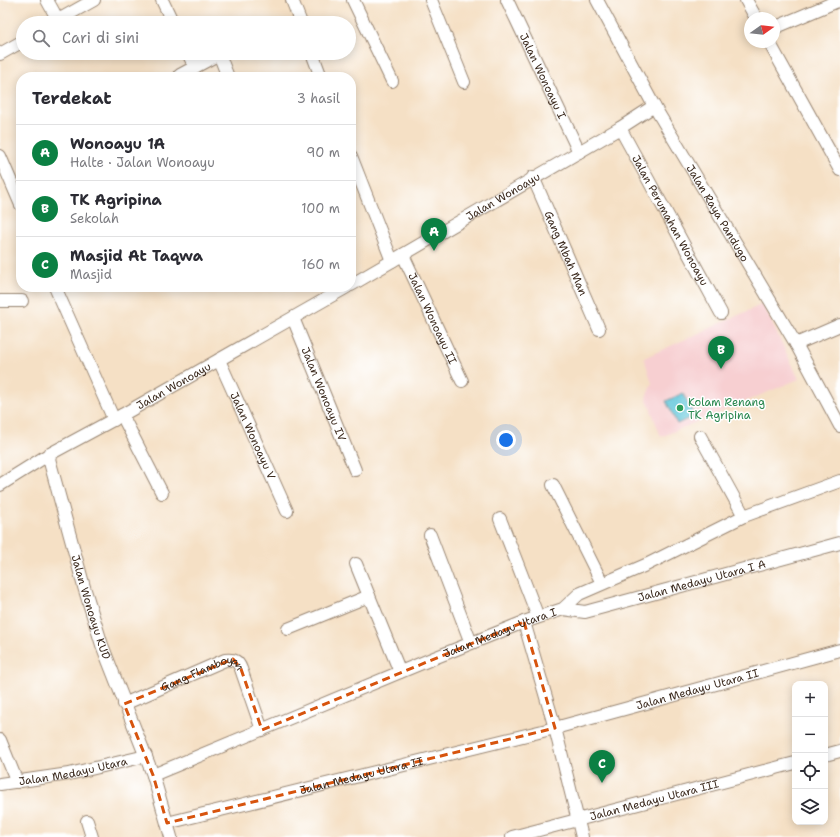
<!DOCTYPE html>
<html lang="id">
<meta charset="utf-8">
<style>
:root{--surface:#fff;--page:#f2f2f3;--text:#2b2b33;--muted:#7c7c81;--line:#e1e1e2;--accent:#0b8043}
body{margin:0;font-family:"Shantell Sans",sans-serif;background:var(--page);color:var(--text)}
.controls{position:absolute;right:12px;bottom:12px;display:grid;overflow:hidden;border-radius:8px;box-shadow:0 2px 10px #0003}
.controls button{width:36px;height:36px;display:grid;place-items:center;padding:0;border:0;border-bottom:1px solid var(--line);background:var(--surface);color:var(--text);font:20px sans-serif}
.compass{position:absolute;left:744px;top:12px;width:36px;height:36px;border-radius:50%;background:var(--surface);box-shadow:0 2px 10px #0003;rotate:75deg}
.you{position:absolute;left:506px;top:440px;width:14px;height:14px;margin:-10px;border:3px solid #fff;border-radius:50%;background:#1a73e8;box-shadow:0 0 0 6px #1a73e833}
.badge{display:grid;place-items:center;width:26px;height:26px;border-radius:50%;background:var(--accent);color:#fff;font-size:13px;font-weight:700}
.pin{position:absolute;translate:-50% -33px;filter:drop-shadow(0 1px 2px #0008)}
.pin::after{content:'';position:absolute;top:21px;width:14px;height:12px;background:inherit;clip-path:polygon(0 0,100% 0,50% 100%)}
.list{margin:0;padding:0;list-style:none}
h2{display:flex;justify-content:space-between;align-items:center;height:52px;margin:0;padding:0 16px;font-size:17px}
h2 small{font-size:13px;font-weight:400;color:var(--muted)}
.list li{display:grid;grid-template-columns:26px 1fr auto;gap:12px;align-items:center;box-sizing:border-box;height:56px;padding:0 16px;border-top:1px solid var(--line)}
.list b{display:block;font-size:15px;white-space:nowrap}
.list p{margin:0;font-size:13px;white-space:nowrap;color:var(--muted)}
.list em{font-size:13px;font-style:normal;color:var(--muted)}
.icon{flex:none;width:22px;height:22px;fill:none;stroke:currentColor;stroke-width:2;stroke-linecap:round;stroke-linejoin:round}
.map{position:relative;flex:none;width:840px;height:837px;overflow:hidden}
.search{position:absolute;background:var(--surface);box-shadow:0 2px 10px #0003;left:16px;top:16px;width:340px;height:44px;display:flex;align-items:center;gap:10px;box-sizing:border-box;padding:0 14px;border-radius:22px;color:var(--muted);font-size:15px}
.panel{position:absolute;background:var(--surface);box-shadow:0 2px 10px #0003;left:16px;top:72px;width:340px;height:220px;border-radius:16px}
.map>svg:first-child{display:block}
.built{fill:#f7cfd1}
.water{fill:#5cc4d9;stroke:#4c777c}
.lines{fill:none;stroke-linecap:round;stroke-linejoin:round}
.street-casing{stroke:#988572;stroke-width:14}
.street{stroke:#fff;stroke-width:12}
.marked{fill:none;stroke:#d7540e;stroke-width:3;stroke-dasharray:8 5;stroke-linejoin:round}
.leisure-dot{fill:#2e9e5b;stroke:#fff;stroke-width:1.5}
.labels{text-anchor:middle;stroke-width:3;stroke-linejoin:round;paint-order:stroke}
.street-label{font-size:11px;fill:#3b2a1e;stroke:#fff}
.leisure-label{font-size:11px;fill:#27864d;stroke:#fff;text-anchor:start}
</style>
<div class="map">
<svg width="840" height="837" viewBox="0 0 840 837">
<rect width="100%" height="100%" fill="#fff"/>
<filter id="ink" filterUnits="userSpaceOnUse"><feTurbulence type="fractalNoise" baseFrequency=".025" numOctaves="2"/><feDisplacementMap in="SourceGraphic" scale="8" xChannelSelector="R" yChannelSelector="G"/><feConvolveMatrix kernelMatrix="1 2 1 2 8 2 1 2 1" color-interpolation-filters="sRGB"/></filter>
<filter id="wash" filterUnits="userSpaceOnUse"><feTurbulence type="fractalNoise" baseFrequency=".012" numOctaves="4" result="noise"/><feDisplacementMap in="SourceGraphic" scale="16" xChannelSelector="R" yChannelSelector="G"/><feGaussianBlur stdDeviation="0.9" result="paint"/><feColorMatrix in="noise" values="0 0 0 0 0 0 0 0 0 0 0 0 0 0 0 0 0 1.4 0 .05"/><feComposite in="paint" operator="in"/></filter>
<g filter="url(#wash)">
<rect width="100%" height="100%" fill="#f5e0c5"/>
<polygon class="built" points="763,304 799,379 661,437 646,397 652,383 644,358"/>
<polygon class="water" points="683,393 694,416 677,424 666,401"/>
</g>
<g filter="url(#ink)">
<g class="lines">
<g class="street-casing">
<g id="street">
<polyline points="47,0 58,20"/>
<polyline points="162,0 173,23"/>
<polyline points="292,0 301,23"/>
<polyline points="353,0 392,81"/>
<polyline points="431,0 464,82"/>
<path id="s1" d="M507 0 579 152"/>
<path id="s2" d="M597 0 654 106 796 344 840 426"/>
<polyline points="746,0 756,18"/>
<polyline points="53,23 94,0"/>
<polyline points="774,28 840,0"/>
<polyline points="769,42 840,170"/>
<polyline points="188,53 195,67"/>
<polyline points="312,53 321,77"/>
<polyline points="0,54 23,41"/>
<polyline points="219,54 228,77"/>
<polyline points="180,75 221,53"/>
<path id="s3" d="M620 128 721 313"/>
<polyline points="0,156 21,205"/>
<polyline points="351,156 392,261"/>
<path id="s4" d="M533 177 599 329"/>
<path id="s5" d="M403 255 462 381"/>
<path id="s6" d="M351 285 620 128 654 106"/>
<polyline points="55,287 114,420"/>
<polyline points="0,301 22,301"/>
<path id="s7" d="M293 318 355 470"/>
<polyline points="796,344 840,325"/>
<path id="s8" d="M219 360 287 511"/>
<polyline points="122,415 162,493"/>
<polyline points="700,436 744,516"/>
<path id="s9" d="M48 455 84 587 102 645 153 775 171 837"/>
<path id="s10" d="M0 485 48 455 122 415 347 287"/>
<polyline points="553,485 602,583"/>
<polyline points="500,519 538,617"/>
<polyline points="430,535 471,643"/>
<polyline points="356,564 400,672"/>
<path id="s11" d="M563 609 585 612 840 543"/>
<polyline points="524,622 555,728 582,837"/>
<polyline points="288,629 369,596"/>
<path id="s12" d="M124 704 225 660C235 659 238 661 241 669L262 730"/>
<polyline points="0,740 17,782"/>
<polyline points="825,755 840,751"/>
<path id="s13" d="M153 775 434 658 524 622 563 609 579 594 648 564 744 516 840 481"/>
<path id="s14" d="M0 784 69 774 146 756"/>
<polyline points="87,821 92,837"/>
<path id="s15" d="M167 823 555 728 840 650"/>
<path id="s16" d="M512 837 795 763"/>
</g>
</g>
<use href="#street" class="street"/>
</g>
</g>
<path class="marked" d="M524 622 555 728 167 823 153 775 124 704 233 659 241 669 262 730Z"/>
<circle class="leisure-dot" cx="680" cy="408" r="4"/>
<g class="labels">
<g class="street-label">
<text dy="4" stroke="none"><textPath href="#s1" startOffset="84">Jalan Wonoayu I</textPath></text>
<text dy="4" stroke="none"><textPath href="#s6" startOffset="176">Jalan Wonoayu</textPath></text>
<text dy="4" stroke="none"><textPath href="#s2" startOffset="245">Jalan Raya Pandugo</textPath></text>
<text dy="4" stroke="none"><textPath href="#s3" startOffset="105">Jalan Perumahan Wonoayu</textPath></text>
<text dy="4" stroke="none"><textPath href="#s4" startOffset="83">Gang Mbah Man</textPath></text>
<text dy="4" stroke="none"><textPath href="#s5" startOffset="70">Jalan Wonoayu II</textPath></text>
<text dy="4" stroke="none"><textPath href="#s10" startOffset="200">Jalan Wonoayu</textPath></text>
<text dy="4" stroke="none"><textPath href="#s7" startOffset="82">Jalan Wonoayu IV</textPath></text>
<text dy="4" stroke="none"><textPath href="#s8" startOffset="83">Jalan Wonoayu V</textPath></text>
<text dy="4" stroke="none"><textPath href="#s11" startOffset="143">Jalan Medayu Utara I A</textPath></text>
<text dy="4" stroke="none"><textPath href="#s9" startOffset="158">Jalan Wonoayu KUD</textPath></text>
<text dy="4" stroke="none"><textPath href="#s13" startOffset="375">Jalan Medayu Utara I</textPath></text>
<text dy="4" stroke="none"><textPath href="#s12" startOffset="86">Gang Flamboyan</textPath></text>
<text dy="4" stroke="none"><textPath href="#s15" startOffset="547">Jalan Medayu Utara II</textPath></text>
<text dy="4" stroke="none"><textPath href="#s14" startOffset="74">Jalan Medayu Utara</textPath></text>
<text dy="4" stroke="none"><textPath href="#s15" startOffset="200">Jalan Medayu Utara II</textPath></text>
<text dy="4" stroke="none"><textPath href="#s16" startOffset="147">Jalan Medayu Utara III</textPath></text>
</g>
<g class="leisure-label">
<text x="688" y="406">Kolam Renang<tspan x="688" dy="13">TK Agripina</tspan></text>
</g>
</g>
</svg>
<div class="controls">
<button>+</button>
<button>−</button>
<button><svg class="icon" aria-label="locate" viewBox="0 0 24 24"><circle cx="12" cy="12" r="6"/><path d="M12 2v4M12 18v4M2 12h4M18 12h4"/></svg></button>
<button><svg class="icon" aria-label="layers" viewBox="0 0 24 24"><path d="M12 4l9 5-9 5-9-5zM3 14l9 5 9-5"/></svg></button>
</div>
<svg class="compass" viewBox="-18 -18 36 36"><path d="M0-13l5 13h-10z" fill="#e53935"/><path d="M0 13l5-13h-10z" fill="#7c7c81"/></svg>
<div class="you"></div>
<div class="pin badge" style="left:434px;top:251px">A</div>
<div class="pin badge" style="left:721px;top:369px">B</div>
<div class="pin badge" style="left:602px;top:783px">C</div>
<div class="search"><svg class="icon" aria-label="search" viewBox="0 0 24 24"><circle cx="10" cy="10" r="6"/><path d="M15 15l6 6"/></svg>Cari di sini</div>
<section class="panel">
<h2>Terdekat<small>3 hasil</small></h2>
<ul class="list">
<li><span class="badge">A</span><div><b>Wonoayu 1A</b><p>Halte · Jalan Wonoayu</p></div><em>90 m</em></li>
<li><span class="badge">B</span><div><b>TK Agripina</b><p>Sekolah</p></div><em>100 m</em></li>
<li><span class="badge">C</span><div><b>Masjid At Taqwa</b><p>Masjid</p></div><em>160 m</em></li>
</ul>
</section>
</div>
